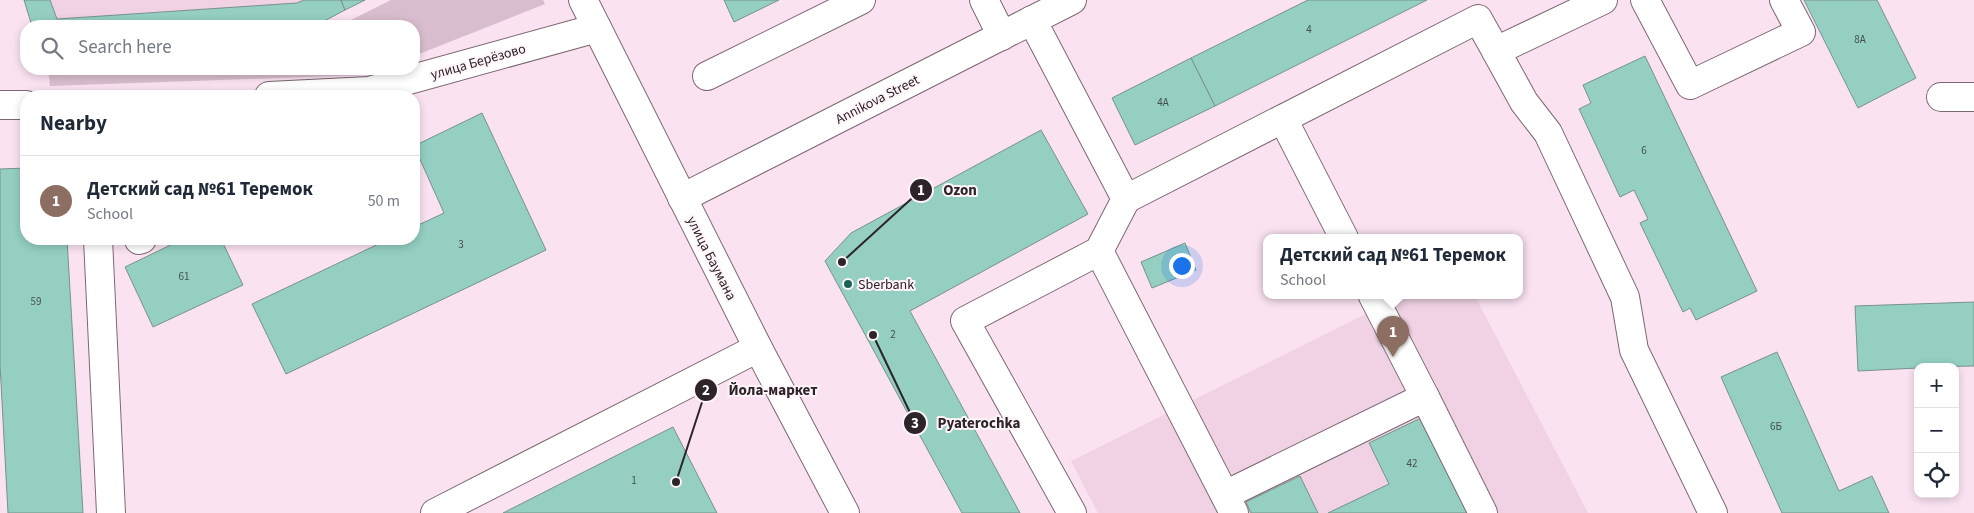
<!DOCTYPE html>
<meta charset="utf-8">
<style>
:root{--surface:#fff;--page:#f6f6f7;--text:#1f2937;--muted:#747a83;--line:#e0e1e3;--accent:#0b8043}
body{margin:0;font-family:"Source Sans 3",sans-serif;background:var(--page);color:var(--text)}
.controls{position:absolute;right:15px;bottom:15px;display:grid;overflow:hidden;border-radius:10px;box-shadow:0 2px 8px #0003}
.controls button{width:45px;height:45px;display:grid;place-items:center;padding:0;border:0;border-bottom:1px solid var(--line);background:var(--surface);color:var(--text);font:25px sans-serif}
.you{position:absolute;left:1181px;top:265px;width:18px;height:18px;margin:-12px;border:4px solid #fff;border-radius:50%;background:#1a73e8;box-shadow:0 0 0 8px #1a73e833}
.badge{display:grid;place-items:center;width:32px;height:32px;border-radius:50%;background:var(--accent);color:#fff;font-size:16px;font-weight:700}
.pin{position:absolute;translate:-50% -41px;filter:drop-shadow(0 1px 2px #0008)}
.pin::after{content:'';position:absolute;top:26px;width:18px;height:15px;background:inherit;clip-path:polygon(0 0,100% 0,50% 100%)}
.popup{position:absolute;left:1263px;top:234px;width:260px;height:65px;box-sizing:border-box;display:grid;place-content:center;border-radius:10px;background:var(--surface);filter:drop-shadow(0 1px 4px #0005);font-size:16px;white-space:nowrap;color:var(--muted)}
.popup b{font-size:19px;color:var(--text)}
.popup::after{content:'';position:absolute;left:50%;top:100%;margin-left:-10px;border:10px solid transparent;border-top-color:var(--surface)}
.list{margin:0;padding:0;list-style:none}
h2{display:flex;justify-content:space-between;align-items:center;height:65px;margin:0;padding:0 20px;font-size:21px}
h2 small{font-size:16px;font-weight:400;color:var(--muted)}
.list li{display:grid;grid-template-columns:32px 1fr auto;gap:15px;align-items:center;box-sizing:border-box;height:90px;padding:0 20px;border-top:1px solid var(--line)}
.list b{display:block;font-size:19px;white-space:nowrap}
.list p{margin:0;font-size:16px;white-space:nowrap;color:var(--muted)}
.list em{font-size:16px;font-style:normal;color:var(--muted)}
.icon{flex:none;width:28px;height:28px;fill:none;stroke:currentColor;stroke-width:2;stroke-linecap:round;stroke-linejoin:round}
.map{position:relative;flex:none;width:1974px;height:513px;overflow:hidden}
.search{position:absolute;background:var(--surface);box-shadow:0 2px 8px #0003;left:20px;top:20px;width:400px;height:55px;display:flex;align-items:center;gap:12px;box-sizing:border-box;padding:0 18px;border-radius:20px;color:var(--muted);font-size:19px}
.panel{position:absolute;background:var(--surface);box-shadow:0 2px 8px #0003;left:20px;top:90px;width:400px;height:155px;border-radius:20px}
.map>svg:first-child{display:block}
.built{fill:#f0d2e4}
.green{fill:#d9bdce}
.building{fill:#94cfc2;stroke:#77928b}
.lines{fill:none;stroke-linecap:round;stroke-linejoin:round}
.minor-casing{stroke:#7c6874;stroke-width:30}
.minor{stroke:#fff;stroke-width:28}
.poi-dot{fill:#1b6357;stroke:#fef4fa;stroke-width:2}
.labels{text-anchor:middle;stroke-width:4;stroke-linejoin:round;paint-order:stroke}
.number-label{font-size:11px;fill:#474f4f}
.street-label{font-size:14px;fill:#2d2429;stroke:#fef4fa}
.poi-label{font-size:14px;fill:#2d2429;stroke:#fef4fa;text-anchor:start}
.leader{fill:none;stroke:#2d2429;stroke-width:2}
.callout-dot{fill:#2d2429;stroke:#fef4fa;stroke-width:2}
.mark-label{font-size:15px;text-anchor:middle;font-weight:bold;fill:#fff}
.callout-label{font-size:15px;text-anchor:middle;font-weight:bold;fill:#2d2429;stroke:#fef4fa;stroke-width:4;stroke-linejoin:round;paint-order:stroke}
</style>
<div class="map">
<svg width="1974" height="513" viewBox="0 0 1974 513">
<rect width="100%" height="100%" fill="#fae2f1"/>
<g class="built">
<polygon points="24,0 341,0 345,10 315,26 32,26"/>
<polygon points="1402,296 1475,296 1588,513 1098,513 1071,461"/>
</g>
<g class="green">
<polygon points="391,0 543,0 545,4 414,56 414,26 339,26"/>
<polygon points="48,69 381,69 366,75 50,86"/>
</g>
<g class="building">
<polygon points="24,0 50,0 57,19 297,3 304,0 341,0 345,10 315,26 32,26"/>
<polygon points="341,0 365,0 345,10"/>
<polygon points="724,0 779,0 734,22"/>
<polygon points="1308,0 1427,0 1215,106 1191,58"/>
<polygon points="1804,0 1877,0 1916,78 1858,108"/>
<polygon points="1645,56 1757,291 1696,320 1690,308 1683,312 1640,223 1648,219 1634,190 1620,197 1579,109 1591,103 1583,85"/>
<polygon points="1191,58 1215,106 1135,145 1112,98"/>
<polygon points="482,113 546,250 286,374 252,304 389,239 414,239 414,227 444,213 414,146"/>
<polygon points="1041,130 1088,214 910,311 1020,513 962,513 825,261 851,233"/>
<polygon points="26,168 26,239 67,239 83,513 8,513 0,364 0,169"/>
<polygon points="183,239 221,239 243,285 153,327 125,267"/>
<polygon points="1185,243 1196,270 1152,288 1141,262"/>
<polygon points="1974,302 1974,366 1918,367 1918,368 1858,371 1855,306"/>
<polygon points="1777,352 1839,491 1872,476 1889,513 1782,513 1721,377"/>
<polygon points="1423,417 1469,513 1328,513 1389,484 1369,443"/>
<polygon points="673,427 717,513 503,513 635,446"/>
<polygon points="1300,476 1318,513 1251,513 1246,502"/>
</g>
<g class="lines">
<g class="minor-casing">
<g id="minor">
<polyline points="583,0 758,348 845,513"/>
<polyline points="984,0 1002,36"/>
<polyline points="1603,0 1496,51 1524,102 1548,133 1625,297 1634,350 1713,513"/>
<polyline points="1645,0 1690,85 1801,32 1784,0"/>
<polyline points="1032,20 1126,199 1099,251 965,321 1072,513"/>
<polyline points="707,76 861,0"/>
<polyline points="269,96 369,91 597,28"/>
<polyline points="1941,97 1974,97"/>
<polyline points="0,105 26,105"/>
<polyline points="1283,119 1344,238"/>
<polyline points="682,198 1072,0"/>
<polyline points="1126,199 1478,19 1496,51"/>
<polyline points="98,239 111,513"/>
<polyline points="139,240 142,239"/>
<polyline points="1099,251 1234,513"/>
<polyline points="1373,296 1425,397"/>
<polyline points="1225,495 1425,397 1483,513"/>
<polyline points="435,513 758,348"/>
</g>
</g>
<use href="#minor" class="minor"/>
</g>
<circle class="poi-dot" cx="848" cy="284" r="5"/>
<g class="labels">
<g class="number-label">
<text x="1309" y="33">4</text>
<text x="1860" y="43">8А</text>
<text x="1163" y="106">4А</text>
<text x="1644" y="154">6</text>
<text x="461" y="248">3</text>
<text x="184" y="280">61</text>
<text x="36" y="305">59</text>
<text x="893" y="338">2</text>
<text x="1776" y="430">6Б</text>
<text x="1412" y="467">42</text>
<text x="634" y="484">1</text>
</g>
<g class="street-label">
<text transform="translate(478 61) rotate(-16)" y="5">улица Берёзово</text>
<text transform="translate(877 99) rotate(-27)" y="5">Annikova Street</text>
<text transform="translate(712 258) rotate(63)" y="5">улица Баумана</text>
</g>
<g class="poi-label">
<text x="858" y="289">Sberbank</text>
</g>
</g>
<path class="leader" d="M842 262L921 190M676 482L706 390M873 335L915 423"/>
<g class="callout-dot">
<circle cx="842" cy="262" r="5"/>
<circle cx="676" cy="482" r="5"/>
<circle cx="873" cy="335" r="5"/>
<circle cx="921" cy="190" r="12"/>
<circle cx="706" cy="390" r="12"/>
<circle cx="915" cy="423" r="12"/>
</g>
<g class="mark-label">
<text x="921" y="195">1</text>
<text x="706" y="395">2</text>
<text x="915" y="428">3</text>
</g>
<g class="callout-label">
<text x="960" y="195">Ozon</text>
<text x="773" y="395">Йола-маркет</text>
<text x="979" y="428">Pyaterochka</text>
</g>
</svg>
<div class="controls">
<button>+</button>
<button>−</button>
<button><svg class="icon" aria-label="locate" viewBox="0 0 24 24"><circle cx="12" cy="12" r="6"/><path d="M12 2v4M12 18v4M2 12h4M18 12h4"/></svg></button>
</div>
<div class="you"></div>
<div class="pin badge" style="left:1393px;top:357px;background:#8d6e63">1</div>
<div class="popup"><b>Детский сад №61 Теремок</b>School</div>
<div class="search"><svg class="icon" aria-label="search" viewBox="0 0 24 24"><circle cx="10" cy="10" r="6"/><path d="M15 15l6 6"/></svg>Search here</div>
<section class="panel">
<h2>Nearby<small></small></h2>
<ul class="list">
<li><span class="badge" style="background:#8d6e63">1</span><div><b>Детский сад №61 Теремок</b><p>School</p></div><em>50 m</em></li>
</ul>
</section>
</div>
